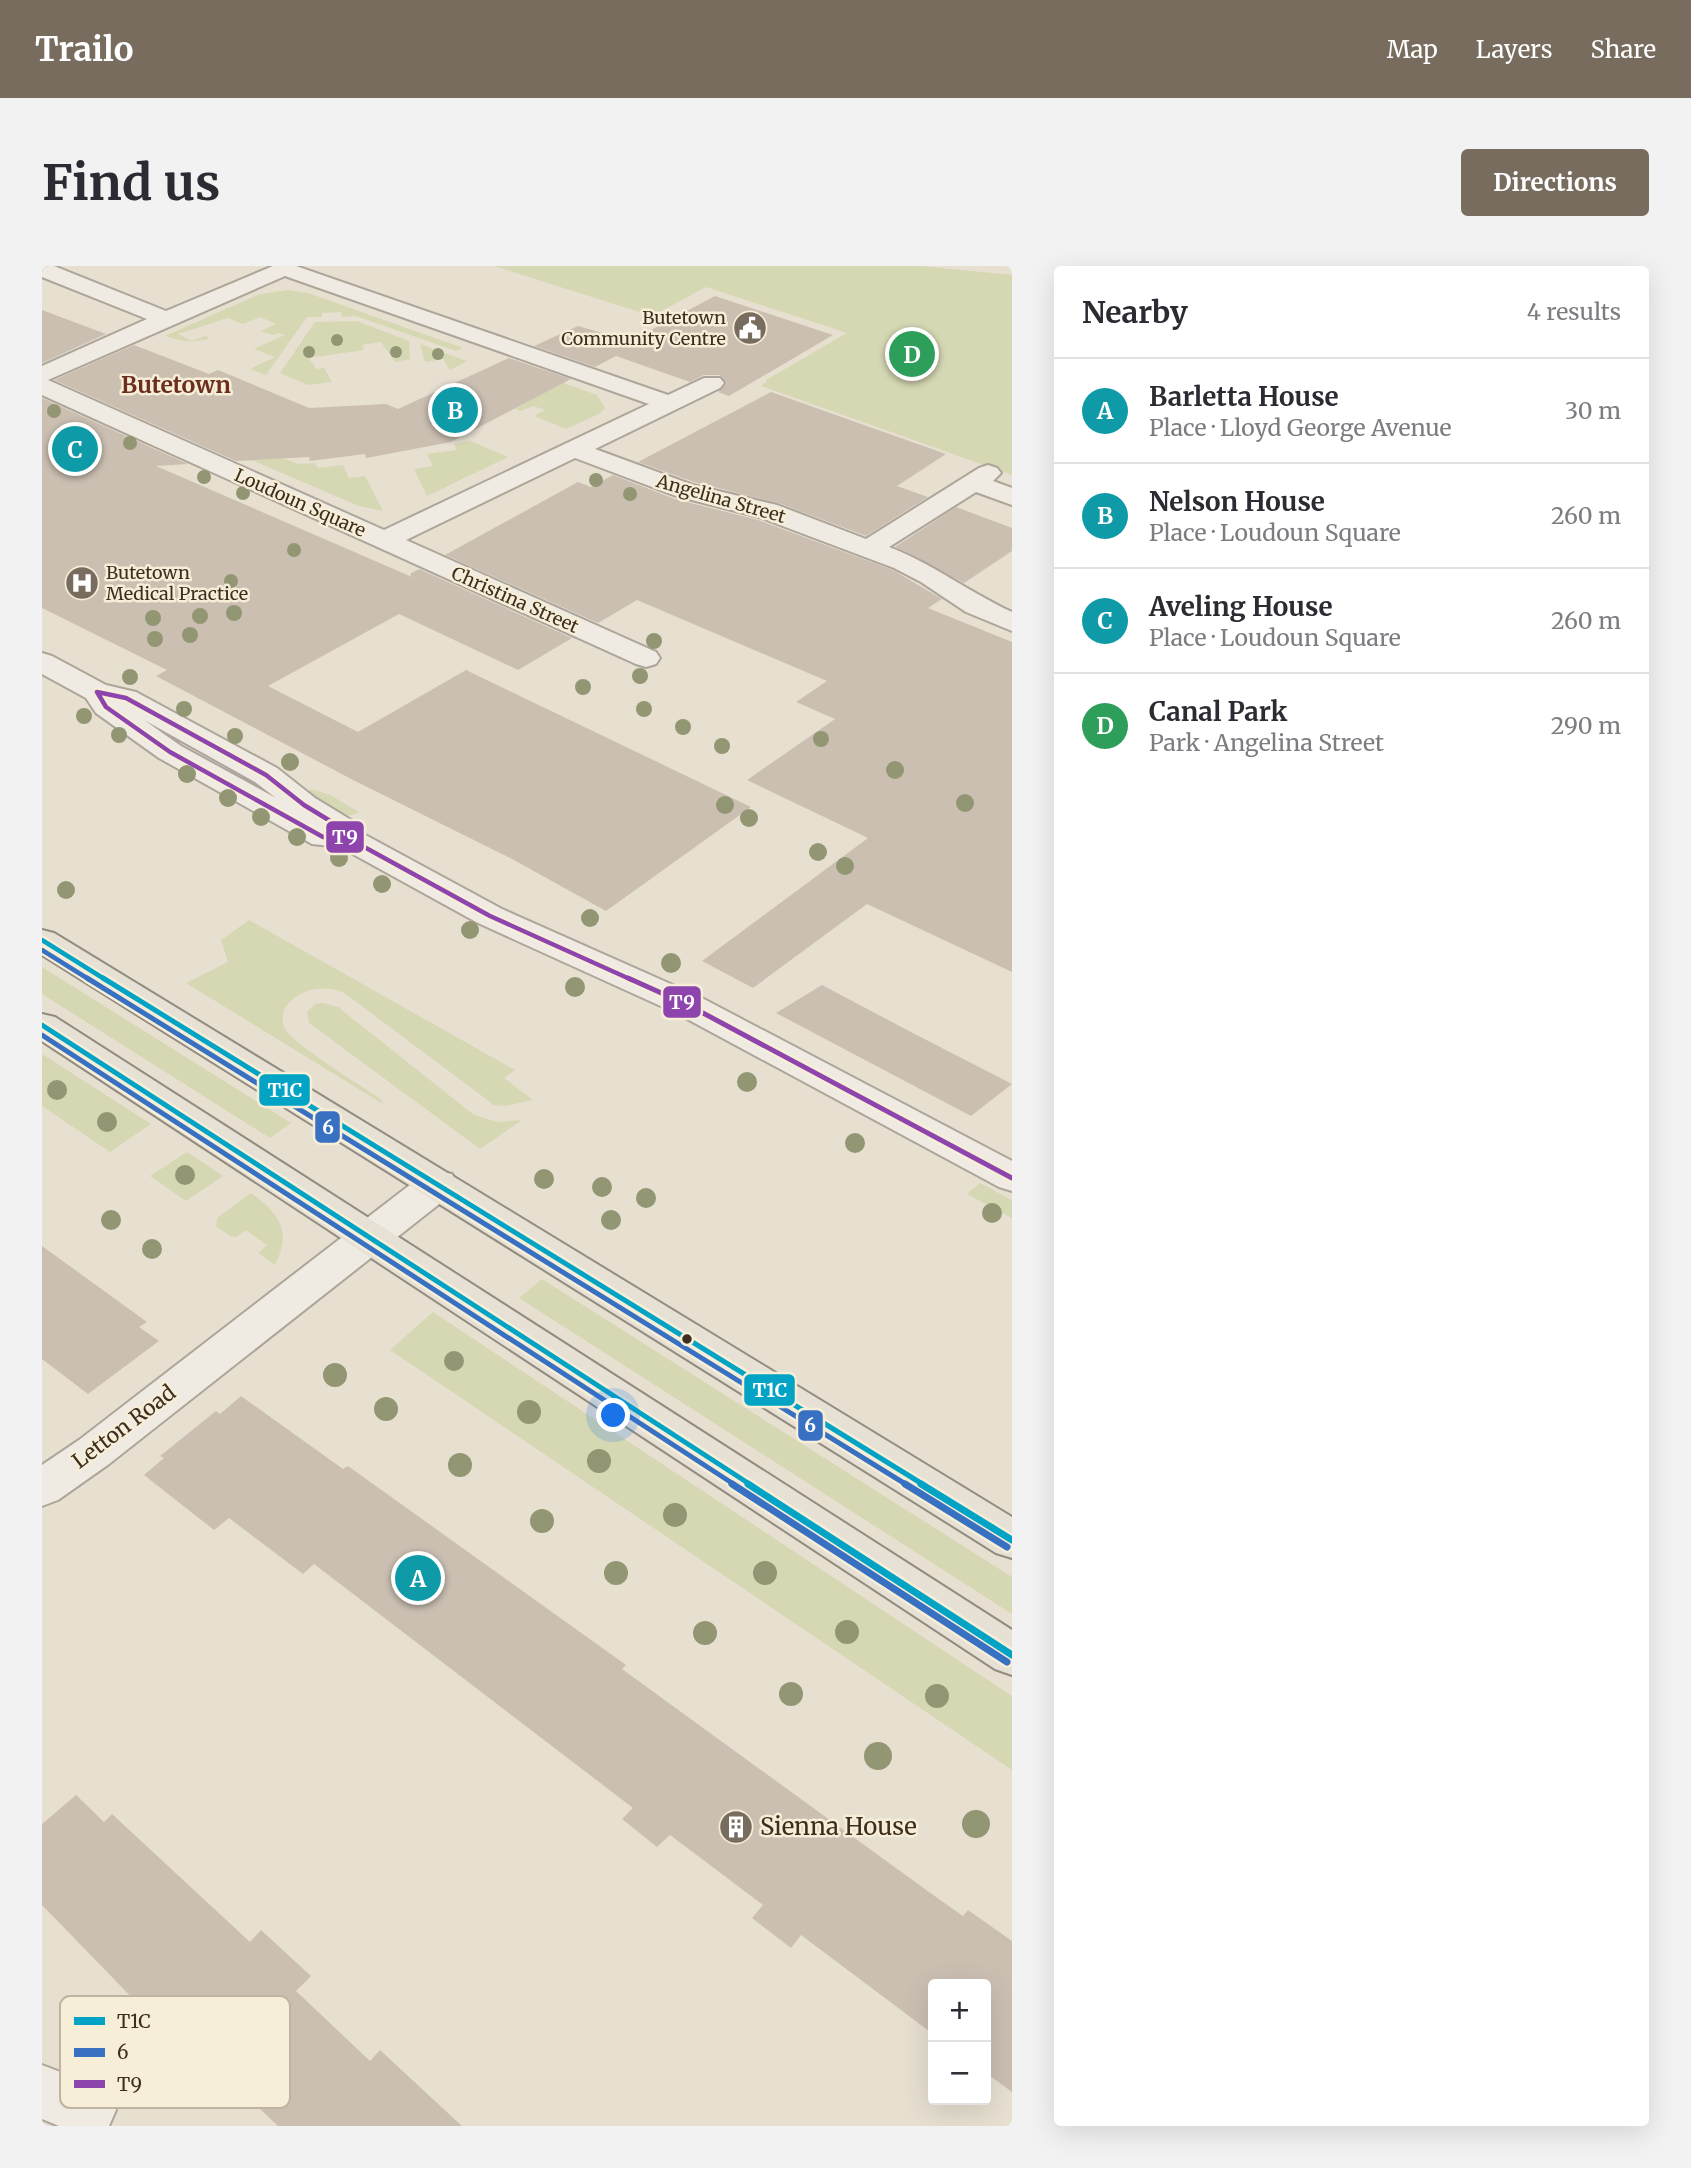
<!DOCTYPE html>
<meta charset="utf-8">
<style>
:root{--surface:#fff;--page:#f2f2f3;--text:#2b2b33;--muted:#7c7c81;--line:#e1e1e2;--accent:#786c5e}
body{margin:0;font-family:Merriweather,serif;background:var(--page);color:var(--text)}
.controls{position:absolute;right:21px;bottom:21px;display:grid;overflow:hidden;border-radius:7px;box-shadow:0 7px 28px #0002}
.controls button{width:63px;height:63px;display:grid;place-items:center;padding:0;border:0;border-bottom:2px solid var(--line);background:var(--surface);color:var(--text);font:35px sans-serif}
.you{position:absolute;left:572px;top:1150px;width:24px;height:24px;margin:-18px;border:5px solid #fff;border-radius:50%;background:#1a73e8;box-shadow:0 0 0 10px #1a73e833}
.badge{display:grid;place-items:center;width:46px;height:46px;border-radius:50%;background:var(--accent);color:#fff;font-size:23px;font-weight:700}
.pin{position:absolute;translate:-50% -50%;border:4px solid #fff;box-shadow:0 2px 7px #0006}
.list{margin:0;padding:0;list-style:none}
h2{display:flex;justify-content:space-between;align-items:center;height:91px;margin:0;padding:0 28px;font-size:30px}
h2 small{font-size:23px;font-weight:400;color:var(--muted)}
.list li{display:grid;grid-template-columns:46px 1fr auto;gap:21px;align-items:center;box-sizing:border-box;height:105px;padding:0 28px;border-top:2px solid var(--line)}
.list b{display:block;font-size:26px;white-space:nowrap}
.list p{margin:0;font-size:23px;white-space:nowrap;color:var(--muted)}
.list em{font-size:23px;font-style:normal;color:var(--muted)}
.map{position:relative;flex:none;width:970px;height:1860px;overflow:hidden;border-radius:7px}
header{display:flex;align-items:center;gap:42px;box-sizing:border-box;height:98px;padding:0 35px;background:var(--accent);color:#fff}
header strong{font-size:33px}
nav{display:flex;gap:38px;margin-inline-start:auto;font-size:24px}
.intro{display:flex;align-items:center;justify-content:space-between;box-sizing:border-box;height:168px;padding:0 42px}
h1{margin:0;font-size:49px}
.button{padding:18px 32px;border-radius:7px;background:var(--accent);color:#fff;font-size:24px;font-weight:700}
main{display:flex;gap:42px;padding:0 42px}
aside{flex:1;background:var(--surface);border-radius:7px;box-shadow:0 7px 28px #0002}
.map>svg:first-child{display:block}
.green{fill:#d6d7b3}
.building{fill:#cbbfb2}
.lines{fill:none;stroke-linecap:round;stroke-linejoin:round}
.minor-casing{stroke:#ada599;stroke-width:4}
.primary-casing{stroke:#928b80;stroke-width:4}
.minor{fill:#efebe3;fill-rule:evenodd}
.primary{fill:#e6e1d4;fill-rule:evenodd}
.bus-1-far2-casing{stroke:#f7eed8;stroke-width:9}
.bus-1-far1-casing{stroke:#f7eed8;stroke-width:10}
.bus-1-casing{stroke:#f7eed8;stroke-width:12}
.bus-2-far2-casing{stroke:#f7eed8;stroke-width:9}
.bus-2-far1-casing{stroke:#f7eed8;stroke-width:10}
.bus-2-casing{stroke:#f7eed8;stroke-width:12}
.bus-3-far1-casing{stroke:#f7eed8;stroke-width:9}
.bus-3-casing{stroke:#f7eed8;stroke-width:10}
.bus-1-far2{stroke:#03a3c5;stroke-width:4.5}
.bus-1-far1{stroke:#03a3c5;stroke-width:5}
.bus-1{stroke:#03a3c5;stroke-width:7}
.bus-2-far2{stroke:#3871c2;stroke-width:4.5}
.bus-2-far1{stroke:#3871c2;stroke-width:5}
.bus-2{stroke:#3871c2;stroke-width:7}
.bus-3-far1{stroke:#8e44ad;stroke-width:4.5}
.bus-3{stroke:#8e44ad;stroke-width:5}
.tree{fill:#929673}
.bus-dot{fill:#3d2e20;stroke:#f7eed8;stroke-width:2.5}
.labels{text-anchor:middle;stroke-width:5;stroke-linejoin:round;paint-order:stroke}
.far-poi-label{font-size:18px;fill:#3d2e20;stroke:#f7eed8;text-anchor:end}
.far-street-label{font-size:18px;fill:#3d2e20;stroke:#f7eed8}
.street-label{font-size:21px;fill:#3d2e20;stroke:#f7eed8}
.far-district-label{font-size:23px;font-weight:bold;fill:#6b2e1e;stroke:#f7eed8}
.near-poi-label{font-size:24px;fill:#3d2e20;stroke:#f7eed8;text-anchor:start}
.key{fill:#f7eed8;stroke:#bfb4a1;stroke-width:2}
.key-label{font-size:19px;fill:#3d2e20}
.line-badge{stroke:#f7eed8;stroke-width:2.5}
.badge-label{font-size:19px;text-anchor:middle;font-weight:bold;fill:#fff}
</style>
<header>
<strong>Trailo</strong>
<nav><a>Map</a><a>Layers</a><a>Share</a></nav>
</header>
<div class="intro"><h1>Find us</h1><a class="button">Directions</a></div>
<main>
<div class="map">
<svg width="970" height="1860" viewBox="0 0 970 1860">
<rect width="100%" height="100%" fill="#e7e0d1"/>
<g class="green">
<polygon points="452,0 878,0 970,9 970,209 719,120 725,116 724,114 805,67 664,21 610,50"/>
<path d="M246 24 266 27 421 82 414 85 314 50 300 51 299 46 280 47V51H265L224 109 208 103 233 91 212 83 243 69 237 67 230 69 219 65 234 58 218 51 201 58 186 52 136 68 150 75 163 70 168 72C152 78 138 75 123 70L218 28Z"/>
<polygon points="315,55 367,75 368,93 353,96 339,76 320,79 322,84 267,92 274,103 282,102 290,116 266,119 238,107 273,56"/>
<polygon points="378,78 425,95 408,104 401,93 383,96"/>
<polygon points="485,104 555,129 563,142 557,148 524,163 492,150 503,144 491,140 479,145 473,143 487,135"/>
<polygon points="428,175 466,191 385,230 372,203 391,200 385,188 415,184 412,178"/>
<polygon points="231,188 256,198 273,197 276,202 301,199 307,212 323,210 341,245 317,240 205,192"/>
<path d="M270 523 288 529 317 546C296 558 279 538 263 527Z"/>
<path d="M207 654 473 804 462 812 491 834 462 840 452 839 301 726C288 721 271 721 259 728 245 735 236 747 243 763 251 778 321 821 339 833L341 838 144 717 186 696 179 674Z"/>
<polygon points="0,701 249,857 228,872 0,728"/>
<polygon points="281,737 296,741 432,849 455,856 480,854 438,883 267,757 265,746 273,738"/>
<polygon points="0,788 109,858 68,886 0,840"/>
<polygon points="145,886 181,910 144,935 108,910"/>
<polygon points="938,917 970,934 970,952 925,928"/>
<path d="M209 927C238 948 250 965 233 999L216 987 225 979 204 964 195 971 188 970 174 960 175 952Z"/>
<polygon points="500,1013 970,1311 970,1348 477,1032"/>
<polygon points="391,1046 970,1430 970,1504 348,1084"/>
</g>
<g class="building">
<polygon points="673,30 791,69 687,130 676,126 685,117 678,109 662,109 648,116 574,90 553,101 492,80 536,60 588,75"/>
<polygon points="0,44 64,68 0,97"/>
<polygon points="92,79 167,108 176,104 267,142 344,138 356,143 467,92 529,113 409,176 324,192 323,188 268,195 267,191 194,195 12,114"/>
<polygon points="729,126 904,188 855,220 886,231 824,270 736,237 652,216 596,196"/>
<polygon points="0,132 146,198 114,200 370,311 368,308 377,303 530,372 476,404 357,348 226,420 316,466 424,404 709,541 564,645 470,593 313,515 114,410 125,404 0,342"/>
<polygon points="571,209 633,233 716,254 851,304 900,333 886,342 970,376 970,706 825,638 711,722 660,695 826,572 705,514 793,453 754,436 785,415 595,334 556,357 403,289 536,216 549,221"/>
<polygon points="914,241 970,262 970,285 922,317 853,281"/>
<polygon points="780,719 867,765 970,818 929,850 734,747"/>
<polygon points="0,980 105,1056 97,1061 117,1075 46,1128 0,1093"/>
<polygon points="199,1130 301,1203 306,1200 584,1399 580,1403 887,1626 921,1650 926,1644 970,1675 970,1826 944,1807 944,1718 891,1718 891,1768 759,1669 749,1682 710,1652 721,1639 628,1569 615,1581 580,1553 591,1542 272,1298 261,1308 187,1252 172,1264 102,1209 122,1192 118,1190 174,1145 178,1148"/>
<polygon points="34,1529 62,1556 70,1548 208,1676 219,1664 269,1710 254,1725 328,1795 338,1784 420,1860 236,1860 214,1839 212,1841 106,1736 100,1742 0,1639 0,1558"/>
</g>
<g class="lines">
<g class="minor-casing">
<g id="minor">
<path d="M0 0H12L124 45 231 0H254L626 129 662 112H678L682 117 678 122 553 183 651 219 735 239 824 273 937 202 946 199 955 202 959 207 951 215 970 222V239L934 226 847 281C891 298 927 326 970 346V365L924 346 879 316 852 302 717 251 634 230 533 192 364 274 614 386 618 392 614 398 604 401 594 398 0 129V100L105 53 0 11ZM243 10 607 138 342 264 6 114Z"/>
<path d="M0 387 10 390 64 419 94 426 235 502 273 532 309 554 316 565 460 643 658 731 970 895V925L957 921 634 747 436 657 298 581 270 578 117 492 54 447 44 432 0 408ZM102 454 213 516 234 532 139 480Z"/>
<polygon points="396,905 410,908 415,918 410,928 67,1198 16,1234 0,1240 0,1199 37,1174 382,908"/>
<polygon points="0,1799 66,1824 74,1844 67,1860 17,1860 0,1853"/>
</g>
</g>
<g class="primary-casing">
<g id="primary">
<polygon points="0,664 12,667 970,1251 970,1292 954,1287 0,689"/>
<polygon points="0,748 13,751 970,1364 970,1409 953,1403 0,775"/>
</g>
</g>
<use href="#minor" class="minor"/>
<use href="#primary" class="primary"/>
<g class="bus-1-far2-casing">
<polyline id="bus-1-far2" points="0,674 64,714"/>
</g>
<g class="bus-1-far1-casing">
<g id="bus-1-far1">
<polyline points="61,712 882,1219"/>
<polyline points="0,759 709,1219"/>
</g>
</g>
<g class="bus-1-casing">
<g id="bus-1">
<polyline points="706,1218 970,1389"/>
<polyline points="879,1218 970,1274"/>
</g>
</g>
<g class="bus-2-far2-casing">
<polyline id="bus-2-far2" points="0,684 48,714"/>
</g>
<g class="bus-2-far1-casing">
<g id="bus-2-far1">
<polyline points="45,712 865,1219"/>
<polyline points="0,769 693,1219"/>
</g>
</g>
<g class="bus-2-casing">
<g id="bus-2">
<polyline points="690,1218 965,1396"/>
<polyline points="863,1218 965,1281"/>
</g>
</g>
<g class="bus-3-far1-casing">
<g id="bus-3-far1">
<polygon points="55,426 84,432 224,509 262,539 298,561 304,571 281,571 128,486 64,441"/>
<polyline points="304,571 448,650 590,714"/>
</g>
</g>
<g class="bus-3-casing">
<polyline id="bus-3" points="586,712 646,739 970,912"/>
</g>
<use href="#bus-1-far2" class="bus-1-far2"/>
<use href="#bus-1-far1" class="bus-1-far1"/>
<use href="#bus-1" class="bus-1"/>
<use href="#bus-2-far2" class="bus-2-far2"/>
<use href="#bus-2-far1" class="bus-2-far1"/>
<use href="#bus-2" class="bus-2"/>
<use href="#bus-3-far1" class="bus-3-far1"/>
<use href="#bus-3" class="bus-3"/>
</g>
<g class="tree">
<circle cx="295" cy="74" r="6"/>
<circle cx="267" cy="86" r="6"/>
<circle cx="354" cy="86" r="6"/>
<circle cx="396" cy="88" r="6"/>
<circle cx="12" cy="145" r="7"/>
<circle cx="88" cy="177" r="7"/>
<circle cx="162" cy="211" r="7"/>
<circle cx="554" cy="214" r="7"/>
<circle cx="201" cy="227" r="7"/>
<circle cx="588" cy="228" r="7"/>
<circle cx="252" cy="284" r="7"/>
<circle cx="189" cy="315" r="7"/>
<circle cx="192" cy="347" r="8"/>
<circle cx="158" cy="350" r="8"/>
<circle cx="111" cy="352" r="8"/>
<circle cx="148" cy="369" r="8"/>
<circle cx="113" cy="373" r="8"/>
<circle cx="612" cy="375" r="8"/>
<circle cx="598" cy="410" r="8"/>
<circle cx="88" cy="411" r="8"/>
<circle cx="541" cy="421" r="8"/>
<circle cx="142" cy="443" r="8"/>
<circle cx="602" cy="443" r="8"/>
<circle cx="42" cy="450" r="8"/>
<circle cx="641" cy="461" r="8"/>
<circle cx="77" cy="469" r="8"/>
<circle cx="193" cy="470" r="8"/>
<circle cx="779" cy="473" r="8"/>
<circle cx="680" cy="480" r="8"/>
<circle cx="248" cy="496" r="9"/>
<circle cx="853" cy="504" r="9"/>
<circle cx="145" cy="508" r="9"/>
<circle cx="186" cy="532" r="9"/>
<circle cx="923" cy="537" r="9"/>
<circle cx="683" cy="539" r="9"/>
<circle cx="219" cy="551" r="9"/>
<circle cx="707" cy="552" r="9"/>
<circle cx="255" cy="571" r="9"/>
<circle cx="776" cy="586" r="9"/>
<circle cx="297" cy="592" r="9"/>
<circle cx="803" cy="600" r="9"/>
<circle cx="340" cy="618" r="9"/>
<circle cx="24" cy="624" r="9"/>
<circle cx="548" cy="652" r="9"/>
<circle cx="428" cy="664" r="9"/>
<circle cx="629" cy="697" r="10"/>
<circle cx="533" cy="721" r="10"/>
<circle cx="705" cy="816" r="10"/>
<circle cx="15" cy="824" r="10"/>
<circle cx="65" cy="856" r="10"/>
<circle cx="813" cy="877" r="10"/>
<circle cx="143" cy="909" r="10"/>
<circle cx="502" cy="913" r="10"/>
<circle cx="560" cy="921" r="10"/>
<circle cx="604" cy="932" r="10"/>
<circle cx="950" cy="947" r="10"/>
<circle cx="69" cy="954" r="10"/>
<circle cx="569" cy="954" r="10"/>
<circle cx="110" cy="983" r="10"/>
<circle cx="412" cy="1095" r="10"/>
<circle cx="293" cy="1109" r="12"/>
<circle cx="344" cy="1143" r="12"/>
<circle cx="487" cy="1146" r="12"/>
<circle cx="557" cy="1195" r="12"/>
<circle cx="418" cy="1199" r="12"/>
<circle cx="633" cy="1249" r="12"/>
<circle cx="500" cy="1255" r="12"/>
<circle cx="574" cy="1307" r="12"/>
<circle cx="723" cy="1307" r="12"/>
<circle cx="805" cy="1366" r="12"/>
<circle cx="663" cy="1367" r="12"/>
<circle cx="749" cy="1428" r="12"/>
<circle cx="895" cy="1430" r="12"/>
<circle cx="836" cy="1490" r="14"/>
<circle cx="934" cy="1558" r="14"/>
</g>
<defs>
<g id="civic-disc" transform="scale(1.75)"><circle r="9.5" fill="#786c5e" stroke="#f7eed8"/><path d="M-.6-6.5H3V-4.5H.6V-3L4-1V1h2V6H-6V1h2V-1L-.6-3ZM-1.2 2.5V6h2.4V2.5Z" fill="#fff"/></g>
<g id="hospital-disc" transform="scale(1.75)"><circle r="9.5" fill="#786c5e" stroke="#f7eed8"/><path d="M-5-5h3v3.5h4V-5h3V5h-3V1.5h-4V5h-3Z" fill="#fff"/></g>
<g id="building-disc" transform="scale(1.75)"><circle r="9.5" fill="#786c5e" stroke="#f7eed8"/><path d="M-4-6H4V6H1V3H-1V6H-4ZM-2.5-4.3h1.7v1.8h-1.7ZM.8-4.3h1.7v1.8H.8ZM-2.5-1h1.7V.8h-1.7ZM.8-1h1.7V.8H.8Z" fill="#fff"/></g>
</defs>
<g fill-rule="evenodd">
<use href="#civic-disc" x="708" y="62"/>
<use href="#hospital-disc" x="40" y="317"/>
<use href="#building-disc" x="694" y="1561"/>
</g>
<circle class="bus-dot" cx="645" cy="1073" r="6"/>
<g class="labels">
<g class="far-poi-label">
<text x="684" y="58">Butetown<tspan x="684" dy="21">Community Centre</tspan></text>
<text x="64" y="313" text-anchor="start">Butetown<tspan x="64" dy="21">Medical Practice</tspan></text>
</g>
<g class="far-street-label">
<text transform="translate(679 233) rotate(16)" y="6">Angelina Street</text>
<text transform="translate(258 237) rotate(24)" y="6">Loudoun Square</text>
<text transform="translate(473 334) rotate(24)" y="6">Christina Street</text>
</g>
<g class="street-label">
<text transform="translate(82 1161) rotate(-37)" y="7">Letton Road</text>
</g>
<g class="far-district-label">
<text x="134" y="127">Butetown</text>
</g>
<g class="near-poi-label">
<text x="718" y="1569">Sienna House</text>
</g>
</g>
<rect x="18" y="1730" width="230" height="112" rx="10" class="key"/>
<rect x="32" y="1751" width="31" height="8" fill="#03a3c5"/>
<rect x="32" y="1782" width="31" height="9" fill="#3871c2"/>
<rect x="32" y="1814" width="31" height="8" fill="#8e44ad"/>
<g class="key-label">
<text x="75" y="1762">T1C</text>
<text x="75" y="1793">6</text>
<text x="75" y="1825">T9</text>
</g>
<g class="line-badge">
<rect x="283" y="554" width="40" height="34" rx="7" fill="#8e44ad"/>
<rect x="620" y="719" width="40" height="34" rx="7" fill="#8e44ad"/>
<rect x="216" y="807" width="53" height="34" rx="7" fill="#03a3c5"/>
<rect x="272" y="844" width="27" height="34" rx="7" fill="#3871c2"/>
<rect x="701" y="1107" width="53" height="34" rx="7" fill="#03a3c5"/>
<rect x="755" y="1143" width="27" height="33" rx="7" fill="#3871c2"/>
</g>
<g class="badge-label">
<text x="303" y="578">T9</text>
<text x="640" y="743">T9</text>
<text x="243" y="831">T1C</text>
<text x="286" y="868">6</text>
<text x="728" y="1131">T1C</text>
<text x="768" y="1166">6</text>
</g>
</svg>
<div class="controls">
<button>+</button>
<button>−</button>
</div>
<div class="you"></div>
<div class="pin badge" style="left:376px;top:1312px;background:#0f9aa8">A</div>
<div class="pin badge" style="left:413px;top:144px;background:#0f9aa8">B</div>
<div class="pin badge" style="left:33px;top:183px;background:#0f9aa8">C</div>
<div class="pin badge" style="left:870px;top:88px;background:#2e9e5b">D</div>
</div>
<aside>
<h2>Nearby<small>4 results</small></h2>
<ul class="list">
<li><span class="badge" style="background:#0f9aa8">A</span><div><b>Barletta House</b><p>Place · Lloyd George Avenue</p></div><em>30 m</em></li>
<li><span class="badge" style="background:#0f9aa8">B</span><div><b>Nelson House</b><p>Place · Loudoun Square</p></div><em>260 m</em></li>
<li><span class="badge" style="background:#0f9aa8">C</span><div><b>Aveling House</b><p>Place · Loudoun Square</p></div><em>260 m</em></li>
<li><span class="badge" style="background:#2e9e5b">D</span><div><b>Canal Park</b><p>Park · Angelina Street</p></div><em>290 m</em></li>
</ul>
</aside>
</main>
